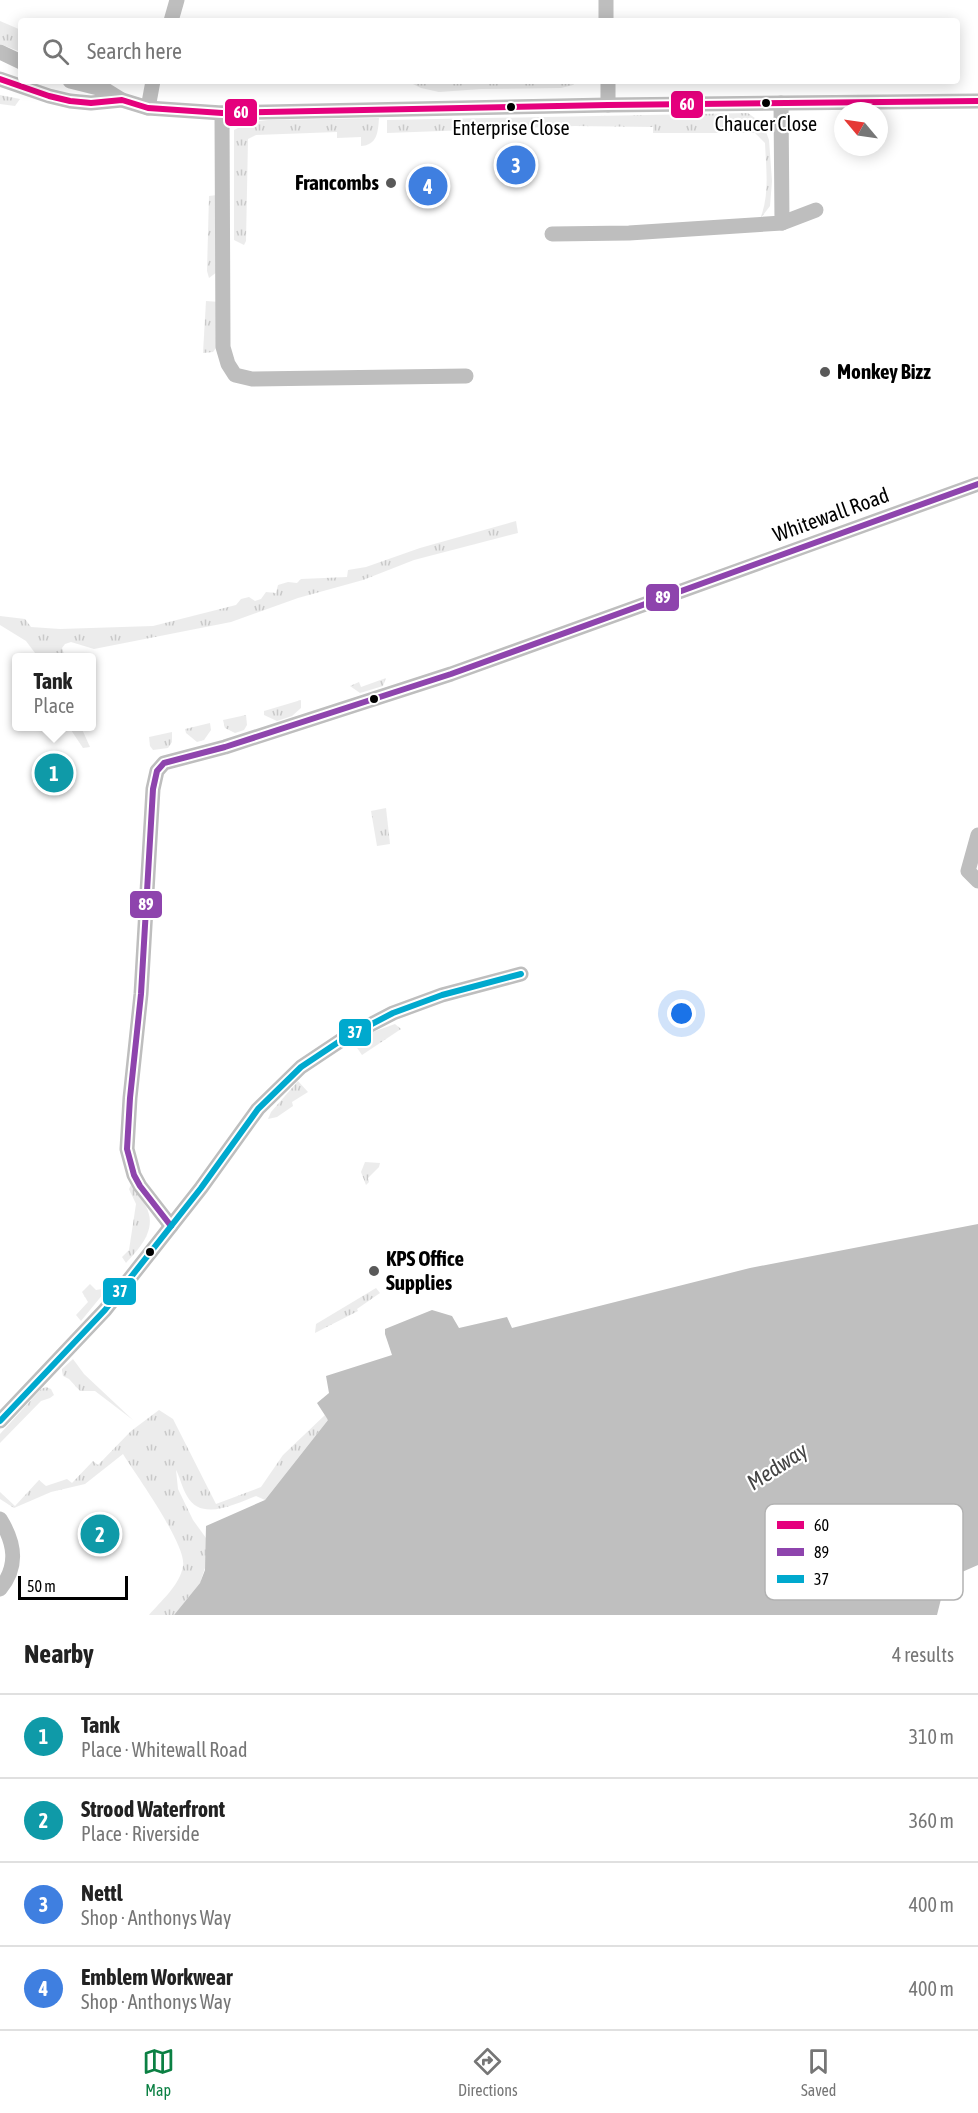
<!DOCTYPE html>
<meta charset="utf-8">
<style>
:root{--surface:#fff;--page:#f6f6f6;--text:#222;--muted:#767676;--line:#e0e0e0;--accent:#0b8043}
body{margin:0;font-family:"Asap Condensed",sans-serif;background:var(--page);color:var(--text)}
.compass{position:absolute;left:834px;top:102px;width:54px;height:54px;border-radius:50%;background:var(--surface);box-shadow:0 3px 15px #0003;rotate:299deg}
.scale{position:absolute;left:18px;bottom:15px;width:110px;box-sizing:border-box;padding-left:6px;border:3px solid #000;border-top:0;font-size:16px;line-height:21px;white-space:nowrap;color:#000;-webkit-text-stroke:4px #fff;paint-order:stroke}
.you{position:absolute;left:682px;top:1014px;width:21px;height:21px;margin:-15px;border:4px solid #fff;border-radius:50%;background:#1a73e8;box-shadow:0 0 0 9px #1a73e833}
.badge{display:grid;place-items:center;width:39px;height:39px;border-radius:50%;background:var(--accent);color:#fff;font-size:20px;font-weight:700}
.pin{position:absolute;translate:-50% -50%;border:3px solid #fff;box-shadow:0 2px 6px #0006}
.popup{position:absolute;left:12px;top:653px;width:84px;height:78px;box-sizing:border-box;display:grid;place-content:center;border-radius:6px;background:var(--surface);filter:drop-shadow(0 2px 4px #0005);font-size:20px;white-space:nowrap;color:var(--muted)}
.popup b{font-size:22px;color:var(--text)}
.popup::after{content:'';position:absolute;left:50%;top:100%;margin-left:-12px;border:12px solid transparent;border-top-color:var(--surface)}
.list{margin:0;padding:0;list-style:none}
h2{display:flex;justify-content:space-between;align-items:center;height:78px;margin:0;padding:0 24px;font-size:26px}
h2 small{font-size:20px;font-weight:400;color:var(--muted)}
.list li{display:grid;grid-template-columns:39px 1fr auto;gap:18px;align-items:center;box-sizing:border-box;height:84px;padding:0 24px;border-top:2px solid var(--line)}
.list b{display:block;font-size:22px;white-space:nowrap}
.list p{margin:0;font-size:20px;white-space:nowrap;color:var(--muted)}
.list em{font-size:20px;font-style:normal;color:var(--muted)}
.icon{flex:none;width:33px;height:33px;fill:none;stroke:currentColor;stroke-width:2;stroke-linecap:round;stroke-linejoin:round}
.map{position:relative;flex:none;width:978px;height:1615px;overflow:hidden}
.search{position:absolute;background:var(--surface);box-shadow:0 3px 15px #0003;left:18px;right:18px;top:18px;height:66px;display:flex;align-items:center;gap:15px;box-sizing:border-box;padding:0 21px;border-radius:6px;color:var(--muted);font-size:22px}
.sheet{height:414px;background:var(--surface)}
nav{display:flex;justify-content:space-around;align-items:center;box-sizing:border-box;height:84px;border-top:2px solid var(--line);background:var(--surface);font-size:16px;color:var(--muted)}
nav a{display:grid;justify-items:center;gap:3px}
nav .on{color:var(--accent)}
.map>svg:first-child{display:block}
.grass{fill:url(#grass-tufts)}
.water{fill:#bfbfbf}
.lines{fill:none;stroke-linecap:round;stroke-linejoin:round}
.minor{stroke:#bebebe;stroke-width:15}
.bus-1-casing{stroke:#fff;stroke-width:10}
.bus-2-casing{stroke:#fff;stroke-width:10}
.bus-3-casing{stroke:#fff;stroke-width:10}
.bus-1{stroke:#e5007d;stroke-width:6}
.bus-2{stroke:#8e44ad;stroke-width:6}
.bus-3{stroke:#00a9ce;stroke-width:6}
.bus-dot{fill:#000;stroke:#fff;stroke-width:2}
.poi-dot{fill:#595959;stroke:#fff;stroke-width:2}
.labels{text-anchor:middle;stroke-width:4.5;stroke-linejoin:round;paint-order:stroke}
.bus-label{font-size:20px;fill:#000;stroke:#fff}
.poi-label{font-size:21px;font-weight:bold;fill:#000;stroke:#fff;text-anchor:start}
.street-label{font-size:21px;fill:#000;stroke:#fff}
.water-label{font-size:22px;font-style:italic;fill:#444;stroke:#fff}
.key{fill:#fff;stroke:#b2b2b2;stroke-width:1.5}
.key-label{font-size:16px;fill:#000}
.line-badge{stroke:#fff;stroke-width:2}
.badge-label{font-size:16px;text-anchor:middle;font-weight:bold;fill:#fff}
</style>
<div class="map">
<svg width="978" height="1615" viewBox="0 0 978 1615">
<defs>
<pattern id="grass-tufts" width="24" height="20" patternUnits="userSpaceOnUse" patternTransform="scale(1.5)"><rect width="24" height="20" fill="#ececec"/><path d="M3 7l-1-3M5 7V3M7 7l1-3M15 17l-1-3M17 17v-4M19 17l1-3" fill="none" stroke="#c9c9c9"/></pattern>
</defs>
<rect width="100%" height="100%" fill="#fff"/>
<g class="grass">
<polygon points="0,21 21,30 21,52 0,44"/>
<polygon points="407,81 578,81 573,85 561,88 481,89 439,92 421,88"/>
<polygon points="0,95 20,99 15,106 0,104"/>
<path d="M748 113 763 124 769 140 772 181 770 206 760 219C770 195 766 168 765 143L755 133H653V127L575 126 387 133V120Z"/>
<path d="M379 118C378 133 377 145 361 146V137L337 138V132L256 135 248 139 246 241 244 245 234 240V130L250 122 268 120Z"/>
<polygon points="217,195 217,272 209,278 207,271 209,196"/>
<polygon points="206,301 220,302 219,344 213,352 203,353"/>
<polygon points="516,521 518,533 414,560 363,580 298,598 231,622 94,649 71,642 65,644 62,648 64,654 56,657 38,657 26,641 0,625 0,616 25,619 31,627 60,629 153,626 236,605 241,599 249,597 255,601 261,599 266,592 276,593 278,585 288,582 297,583 301,579 347,577 348,570 366,567 420,548"/>
<polygon points="386,678 383,686 360,693 350,686 359,682 361,687"/>
<polygon points="301,700 301,708 292,716 277,721 264,715 264,711"/>
<polygon points="246,715 247,725 244,730 235,733 225,728 223,720"/>
<polygon points="210,723 211,730 204,740 197,742 186,733 185,729"/>
<polygon points="69,727 81,727 90,747 83,748"/>
<polygon points="172,732 172,742 168,748 153,750 150,746 149,737"/>
<polygon points="386,808 390,844 377,846 371,811"/>
<polygon points="395,1024 401,1029 362,1055 353,1042 367,1034"/>
<polygon points="298,1081 308,1092 292,1102 293,1106 277,1117 268,1119 271,1112"/>
<polygon points="365,1162 380,1163 379,1167 368,1178 369,1182 366,1185 361,1172"/>
<path d="M131 1185C136 1193 144 1201 147 1209 157 1230 139 1249 126 1263L122 1257 129 1250 136 1204 129 1189Z"/>
<polygon points="90,1284 96,1290 108,1288 81,1321 76,1315 88,1302 82,1292"/>
<polygon points="376,1288 380,1293 357,1309 358,1311 315,1333 316,1324"/>
<polygon points="73,1359 84,1374 133,1420 95,1391 80,1391 69,1379 63,1376 62,1369"/>
<polygon points="46,1387 51,1389 54,1395 50,1398 41,1401 0,1443 0,1434 41,1389"/>
<path d="M159 1410 173 1419 216 1504 261 1487 283 1455 325 1415 328 1420 265 1500 256 1496C235 1504 201 1522 187 1496 182 1488 180 1477 176 1470L178 1489 193 1520 206 1538 207 1562 200 1583 174 1615H149C161 1601 180 1585 183 1566 187 1545 136 1475 123 1454L85 1484 51 1492 14 1508 0 1499V1492L15 1506 39 1480 46 1486 67 1479 72 1483 93 1461 98 1465 131 1431Z"/>
</g>
<polygon class="water" points="978,1224 978,1565 946,1579 937,1615 174,1615 200,1583 205,1570 206,1526 265,1500 328,1420 317,1403 329,1393 326,1376 392,1355 385,1334 385,1329 432,1310 452,1316 459,1328 507,1317 512,1328 750,1268"/>
<g class="lines">
<g class="minor">
<polyline points="606,0 606,21"/>
<polyline points="171,21 177,0"/>
<polyline points="0,52 21,62"/>
<polyline points="0,79 49,96 70,101 91,103 122,100 148,108 222,113 608,105 978,101"/>
<polyline points="70,81 106,90 122,100"/>
<polyline points="608,81 608,105"/>
<polyline points="148,108 153,81"/>
<polyline points="222,113 223,347 228,364 235,375 252,379 466,376"/>
<polyline points="782,223 816,210"/>
<polyline points="552,234 629,233 782,223 781,103"/>
<polyline points="978,835 968,871 978,881"/>
<polyline points="171,1226 140,1186 134,1175 127,1149 130,1098 141,994 153,789 157,771 164,763 225,747 451,674 978,484"/>
<polyline points="0,1421 105,1310 201,1188 258,1109 301,1067 343,1039 393,1013 442,995 521,974"/>
<path d="M0 1519C15 1543 19 1566 0 1589"/>
</g>
<g class="bus-1-casing">
<polyline id="bus-1" points="0,79 49,96 70,101 91,103 122,100 148,108 222,113 608,105 978,101"/>
</g>
<g class="bus-2-casing">
<polyline id="bus-2" points="171,1226 140,1186 134,1175 127,1149 130,1098 141,994 153,789 157,771 164,763 225,747 451,674 978,484"/>
</g>
<g class="bus-3-casing">
<polyline id="bus-3" points="0,1421 105,1310 201,1188 258,1109 301,1067 343,1039 393,1013 442,995 521,974"/>
</g>
<use href="#bus-1" class="bus-1"/>
<use href="#bus-2" class="bus-2"/>
<use href="#bus-3" class="bus-3"/>
</g>
<g class="bus-dot">
<circle cx="766" cy="103" r="5"/>
<circle cx="511" cy="107" r="5"/>
<circle cx="374" cy="699" r="5"/>
<circle cx="150" cy="1252" r="5"/>
</g>
<g class="poi-dot">
<circle cx="391" cy="183" r="6"/>
<circle cx="825" cy="372" r="6"/>
<circle cx="374" cy="1271" r="6"/>
</g>
<g class="labels">
<g class="bus-label">
<text x="766" y="131">Chaucer Close</text>
<text x="511" y="135">Enterprise Close</text>
</g>
<g class="poi-label">
<text x="379" y="190" text-anchor="end">Francombs</text>
<text x="837" y="379">Monkey Bizz</text>
<text x="386" y="1266">KPS Office<tspan x="386" dy="24">Supplies</tspan></text>
</g>
<g class="street-label">
<text transform="translate(831 515) rotate(-20)" y="7">Whitewall Road</text>
</g>
<g class="water-label">
<text transform="translate(777 1466) rotate(-33)" y="8">Medway</text>
</g>
</g>
<rect x="765" y="1504" width="198" height="96" rx="9" class="key"/>
<rect x="777" y="1521" width="27" height="8" fill="#e5007d"/>
<rect x="777" y="1548" width="27" height="8" fill="#8e44ad"/>
<rect x="777" y="1575" width="27" height="8" fill="#00a9ce"/>
<g class="key-label">
<text x="814" y="1531">60</text>
<text x="814" y="1558">89</text>
<text x="814" y="1585">37</text>
</g>
<g class="line-badge">
<rect x="670" y="90" width="34" height="29" rx="6" fill="#e5007d"/>
<rect x="224" y="98" width="34" height="29" rx="6" fill="#e5007d"/>
<rect x="645" y="583" width="35" height="29" rx="6" fill="#8e44ad"/>
<rect x="129" y="890" width="34" height="29" rx="6" fill="#8e44ad"/>
<rect x="338" y="1018" width="34" height="29" rx="6" fill="#00a9ce"/>
<rect x="102" y="1277" width="35" height="29" rx="6" fill="#00a9ce"/>
</g>
<g class="badge-label">
<text x="687" y="110">60</text>
<text x="241" y="118">60</text>
<text x="663" y="603">89</text>
<text x="146" y="910">89</text>
<text x="355" y="1038">37</text>
<text x="120" y="1297">37</text>
</g>
</svg>
<svg class="compass" viewBox="-18 -18 36 36"><path d="M0-13l5 13h-10z" fill="#e53935"/><path d="M0 13l5-13h-10z" fill="#767676"/></svg>
<div class="scale">50 m</div>
<div class="you"></div>
<div class="pin badge" style="left:54px;top:773px;background:#0f9aa8">1</div>
<div class="popup"><b>Tank</b>Place</div>
<div class="pin badge" style="left:100px;top:1534px;background:#0f9aa8">2</div>
<div class="pin badge" style="left:516px;top:165px;background:#3f7fe0">3</div>
<div class="pin badge" style="left:428px;top:186px;background:#3f7fe0">4</div>
<div class="search"><svg class="icon" aria-label="search" viewBox="0 0 24 24"><circle cx="10" cy="10" r="6"/><path d="M15 15l6 6"/></svg>Search here</div>
</div>
<section class="sheet">
<h2>Nearby<small>4 results</small></h2>
<ul class="list">
<li><span class="badge" style="background:#0f9aa8">1</span><div><b>Tank</b><p>Place · Whitewall Road</p></div><em>310 m</em></li>
<li><span class="badge" style="background:#0f9aa8">2</span><div><b>Strood Waterfront</b><p>Place · Riverside</p></div><em>360 m</em></li>
<li><span class="badge" style="background:#3f7fe0">3</span><div><b>Nettl</b><p>Shop · Anthonys Way</p></div><em>400 m</em></li>
<li><span class="badge" style="background:#3f7fe0">4</span><div><b>Emblem Workwear</b><p>Shop · Anthonys Way</p></div><em>400 m</em></li>
</ul>
</section>
<nav>
<a class="on"><svg class="icon" aria-label="map" viewBox="0 0 24 24"><path d="M3 6l6-2 6 2 6-2v14l-6 2-6-2-6 2zM9 4v14M15 6v14"/></svg>Map</a>
<a><svg class="icon" aria-label="directions" viewBox="0 0 24 24"><path d="M12 3l9 9-9 9-9-9zM9 14v-3h6M13 9l2 2-2 2"/></svg>Directions</a>
<a><svg class="icon" aria-label="saved" viewBox="0 0 24 24"><path d="M7 4h10v16l-5-4-5 4z"/></svg>Saved</a>
</nav>
